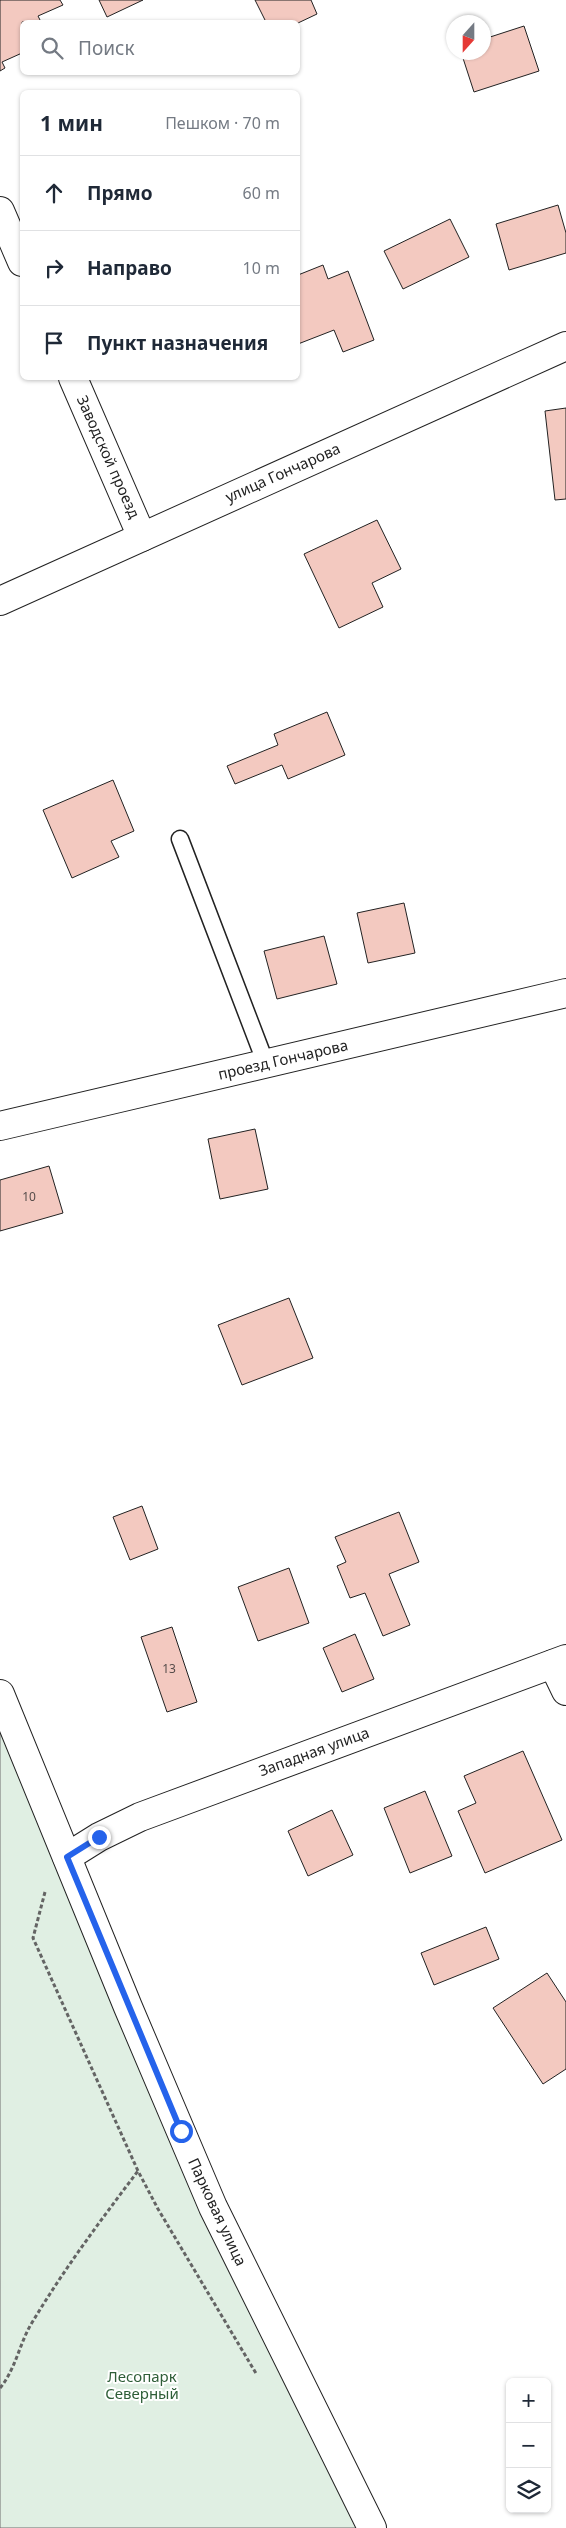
<!DOCTYPE html>
<html lang="ru">
<meta charset="utf-8">
<style>
:root{--surface:#fff;--page:#f2f2f3;--text:#1f2937;--muted:#747a83;--line:#e0e1e3}
body{margin:0;font-family:"Noto Sans",sans-serif;background:var(--page);color:var(--text)}
.controls{position:absolute;right:15px;bottom:15px;display:grid;overflow:hidden;border-radius:8px;box-shadow:0 1px 4px #0004}
.controls button{width:45px;height:45px;display:grid;place-items:center;padding:0;border:0;border-bottom:1px solid var(--line);background:var(--surface);color:var(--text);font:25px sans-serif}
.compass{position:absolute;left:446px;top:15px;width:45px;height:45px;border-radius:50%;background:var(--surface);box-shadow:0 1px 4px #0004;rotate:201deg}
.stop{position:absolute;width:15px;height:15px;margin:-11px;border:4px solid #2563eb;border-radius:50%;background:#fff}
.stop.end{background:#2563eb;border-color:#fff;box-shadow:0 1px 5px #0008}
.list{margin:0;padding:0;list-style:none}
h2{display:flex;justify-content:space-between;align-items:center;height:65px;margin:0;padding:0 20px;font-size:21px}
h2 small{font-size:16px;font-weight:400;color:var(--muted)}
.list li{display:grid;grid-template-columns:32px 1fr auto;gap:15px;align-items:center;box-sizing:border-box;height:75px;padding:0 20px;border-top:1px solid var(--line)}
.list b{display:block;font-size:19px;white-space:nowrap}
.list em{font-size:16px;font-style:normal;color:var(--muted)}
.icon{flex:none;width:28px;height:28px;fill:none;stroke:currentColor;stroke-width:2;stroke-linecap:round;stroke-linejoin:round}
.map{position:relative;flex:none;width:566px;height:2528px;overflow:hidden}
.search{position:absolute;background:var(--surface);box-shadow:0 1px 4px #0004;left:20px;top:20px;width:280px;height:55px;display:flex;align-items:center;gap:12px;box-sizing:border-box;padding:0 18px;border-radius:8px;color:var(--muted);font-size:19px}
.panel{position:absolute;background:var(--surface);box-shadow:0 1px 4px #0004;left:20px;top:90px;width:280px;height:290px;border-radius:8px}
.map>svg:first-child{display:block}
.green{fill:#e0efe3;stroke:#6f6f6f}
.building{fill:#f3c9c0;stroke:#222}
.lines{fill:none;stroke-linecap:round;stroke-linejoin:round}
.service-casing{stroke:#222;stroke-width:19}
.minor-casing{stroke:#222;stroke-width:30}
.path{stroke:#646464;stroke-width:3;stroke-dasharray:4 2.5;stroke-linecap:butt}
.service{stroke:#fff;stroke-width:16}
.minor{stroke:#fff;stroke-width:28}
.route{stroke:#2563eb;stroke-width:6}
.labels{text-anchor:middle;stroke-width:4;stroke-linejoin:round;paint-order:stroke}
.number-label{font-size:12px;fill:#564c4a}
.street-label{font-size:15px;fill:#222;stroke:#fff}
.park-label{font-size:15px;fill:#2f5e38;stroke:#fff}
</style>
<div class="map">
<svg width="566" height="2528" viewBox="0 0 566 2528">
<rect width="100%" height="100%" fill="#fff"/>
<polygon class="green" points="0,1714 369,2528 0,2528"/>
<g class="building">
<polygon points="0,0 60,0 63,5 38,16 41,22 22,22 22,53 2,62 5,68 0,71"/>
<polygon points="99,0 143,0 107,17"/>
<polygon points="255,0 311,0 317,14 298,23 266,22"/>
<polygon points="524,26 539,71 474,92 461,52 484,52 484,39"/>
<polygon points="558,205 566,233 566,253 509,270 496,224"/>
<polygon points="450,219 469,257 403,289 384,251"/>
<polygon points="323,265 328,279 348,271 374,340 343,352 334,330 298,344 298,275"/>
<polygon points="566,408 566,499 555,500 545,411"/>
<polygon points="377,520 401,569 372,583 383,607 339,628 304,554"/>
<polygon points="327,712 345,755 288,779 282,765 235,784 227,766 278,745 274,734"/>
<polygon points="113,780 134,831 111,841 119,857 72,878 43,810"/>
<polygon points="404,903 415,953 368,963 357,913"/>
<polygon points="324,936 337,984 277,999 264,951"/>
<polygon points="255,1129 268,1189 220,1199 208,1139"/>
<polygon points="49,1166 63,1213 0,1231 0,1180"/>
<polygon points="289,1298 313,1358 242,1385 218,1325"/>
<polygon points="142,1506 158,1549 130,1560 113,1517"/>
<polygon points="399,1512 419,1562 389,1574 410,1625 383,1636 365,1593 350,1598 337,1566 346,1562 335,1537"/>
<polygon points="289,1568 309,1623 258,1641 238,1587"/>
<polygon points="172,1627 197,1702 167,1712 141,1637"/>
<polygon points="355,1634 374,1679 342,1692 323,1648"/>
<polygon points="523,1751 562,1840 485,1873 458,1811 476,1803 464,1776"/>
<polygon points="425,1791 452,1856 410,1873 384,1808"/>
<polygon points="332,1810 353,1855 308,1876 288,1831"/>
<polygon points="486,1927 499,1959 434,1985 421,1953"/>
<polygon points="547,1973 566,2002 566,2069 543,2084 493,2008"/>
</g>
<g class="lines">
<g class="service-casing">
<polyline id="service" points="180,839 266,1064"/>
</g>
<g class="minor-casing">
<g id="minor">
<polyline points="0,211 22,262"/>
<polyline points="73,378 142,537"/>
<polyline points="0,601 566,346"/>
<polyline points="0,1126 566,993"/>
<polyline points="553,1664 566,1691"/>
<polyline points="0,1694 128,2007 213,2207 372,2528"/>
<polyline points="67,1857 99,1837 140,1817 566,1659"/>
</g>
</g>
<g class="path">
<polyline points="45,1892 33,1938 138,2171 158,2209 257,2375"/>
<path d="M0 2388C15 2370 19 2346 30 2326 62 2272 100 2221 138 2171"/>
</g>
<use href="#service" class="service"/>
<use href="#minor" class="minor"/>
</g>
<g class="lines">
<polyline class="route" points="99,1837 67,1857 181,2131"/>
</g>
<g class="labels">
<g class="number-label">
<text x="29" y="1201">10</text>
<text x="169" y="1673">13</text>
</g>
<g class="street-label">
<text transform="translate(108 457) rotate(66)" y="5">Заводской проезд</text>
<text transform="translate(283 473) rotate(-24)" y="5">улица Гончарова</text>
<text transform="translate(283 1060) rotate(-13)" y="5">проезд Гончарова</text>
<text transform="translate(314 1752) rotate(-20)" y="5">Западная улица</text>
<text transform="translate(217 2212) rotate(65)" y="5">Парковая улица</text>
</g>
<g class="park-label">
<text x="142" y="2382">Лесопарк<tspan x="142" dy="17">Северный</tspan></text>
</g>
</g>
</svg>
<div class="controls">
<button>+</button>
<button>−</button>
<button><svg class="icon" aria-label="layers" viewBox="0 0 24 24"><path d="M12 4l9 5-9 5-9-5zM3 14l9 5 9-5"/></svg></button>
</div>
<svg class="compass" viewBox="-18 -18 36 36"><path d="M0-13l5 13h-10z" fill="#e53935"/><path d="M0 13l5-13h-10z" fill="#747a83"/></svg>
<div class="stop" style="left:181px;top:2131px"></div>
<div class="stop end" style="left:99px;top:1837px"></div>
<div class="search"><svg class="icon" aria-label="search" viewBox="0 0 24 24"><circle cx="10" cy="10" r="6"/><path d="M15 15l6 6"/></svg>Поиск</div>
<section class="panel">
<h2>1 мин<small>Пешком · 70 m</small></h2>
<ul class="list">
<li><svg class="icon" aria-label="ahead" viewBox="0 0 24 24"><path d="M12 20V5M6 11l6-6 6 6"/></svg><div><b>Прямо</b></div><em>60 m</em></li>
<li><svg class="icon" aria-label="right" viewBox="0 0 24 24"><path d="M7 20v-9h11M14 6l5 5-5 5"/></svg><div><b>Направо</b></div><em>10 m</em></li>
<li><svg class="icon" aria-label="arrive" viewBox="0 0 24 24"><path d="M6 21V4h12l-3 4 3 4H6"/></svg><div><b>Пункт назначения</b></div></li>
</ul>
</section>
</div>
